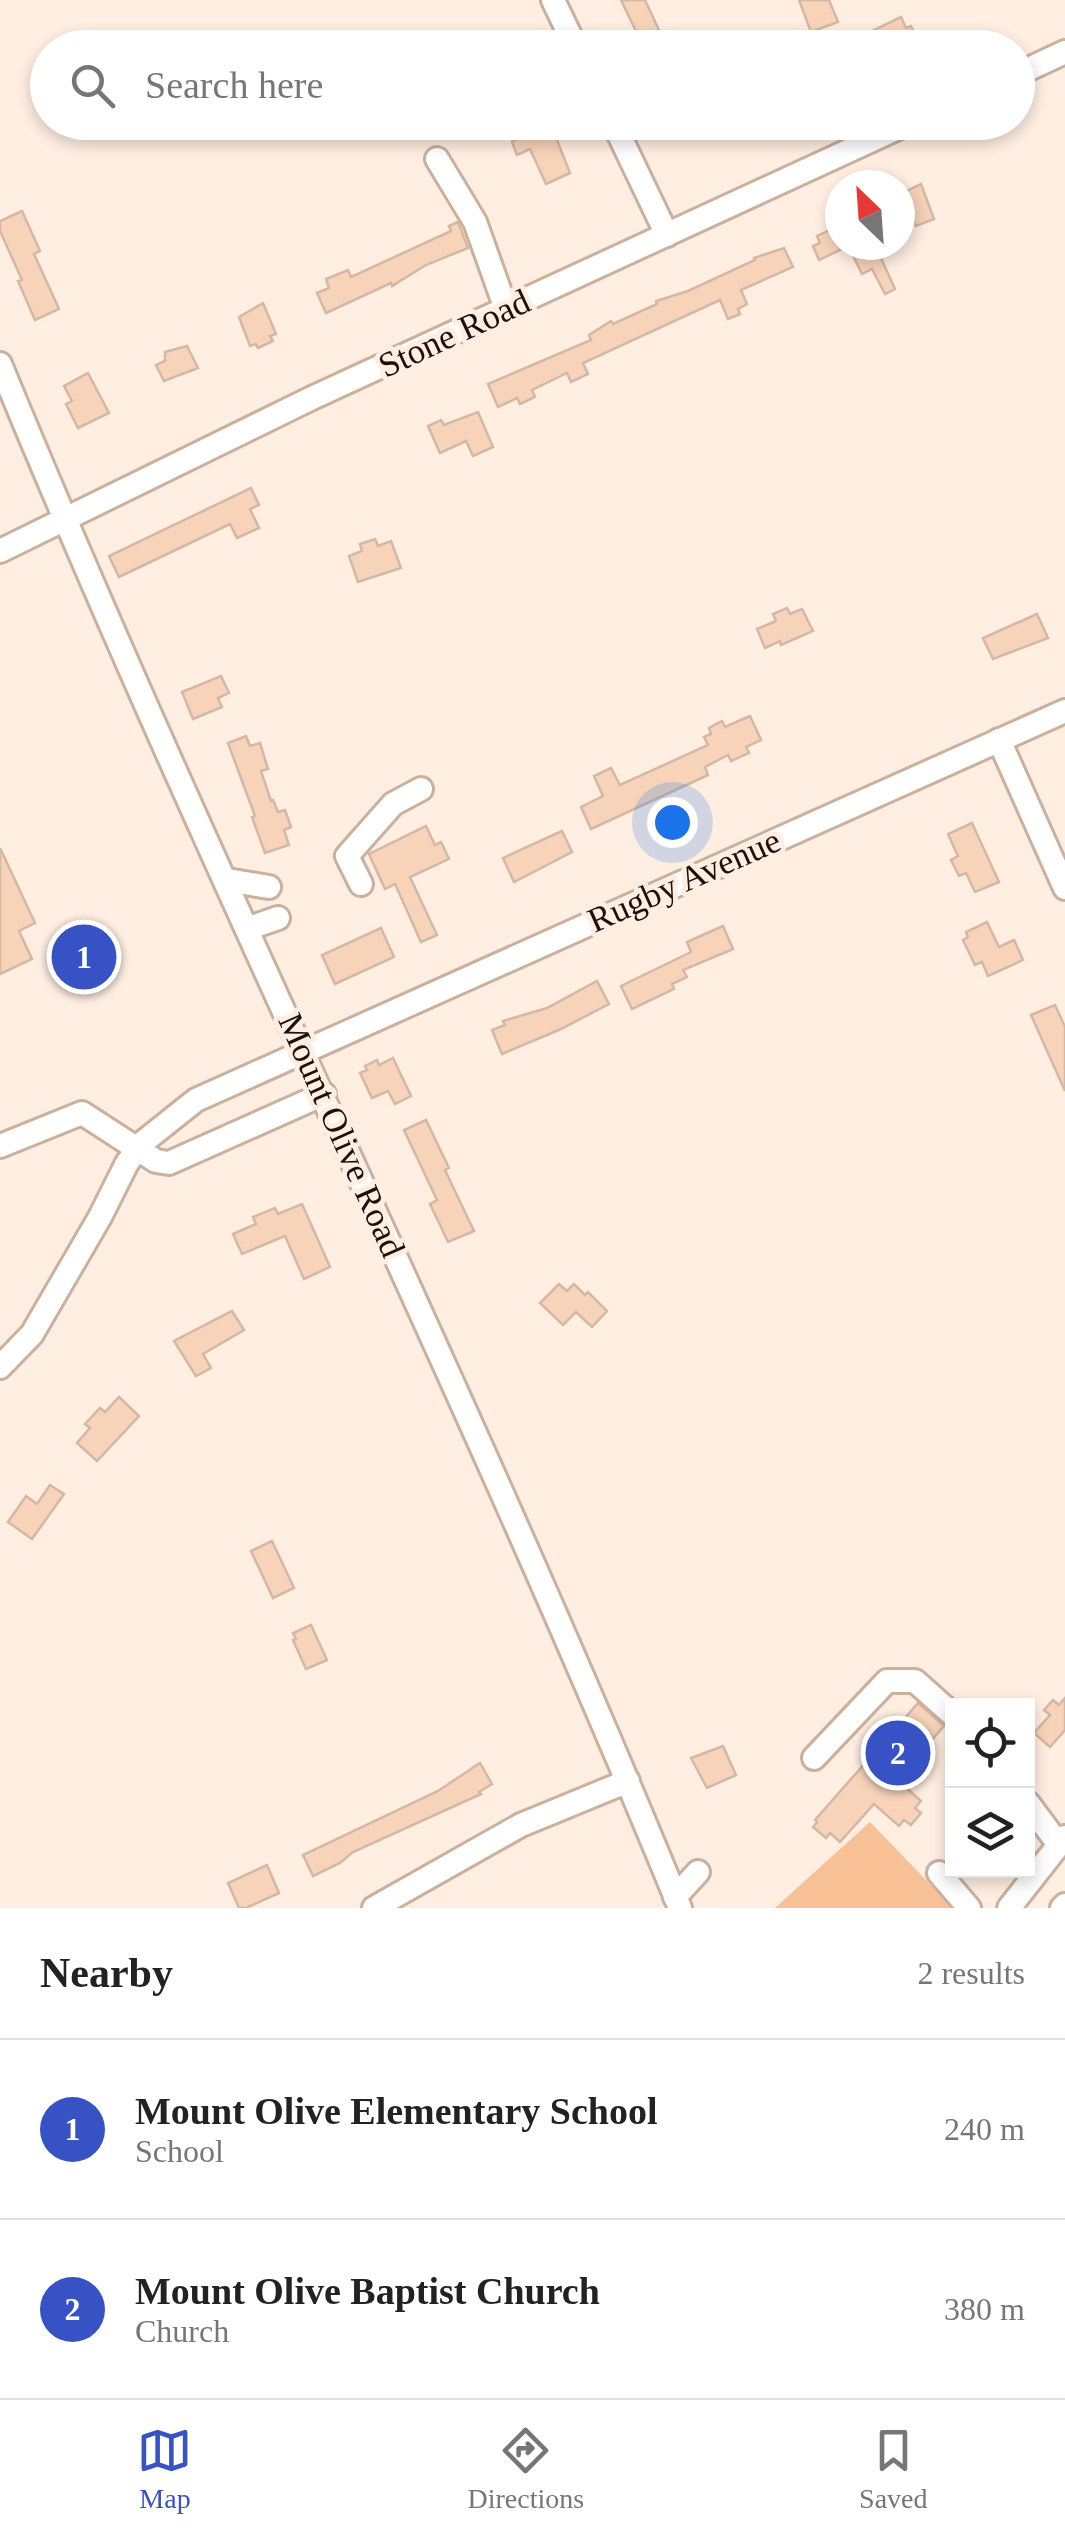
<!DOCTYPE html>
<style>
:root{--surface:#fff;--page:#f6f6f6;--text:#222;--muted:#767676;--line:#e0e0e0;--accent:#3652c4}
body{margin:0;font-family:"Times New Roman",serif;background:var(--page);color:var(--text)}
.controls{position:absolute;right:30px;bottom:30px;display:grid;overflow:hidden;border-radius:0px;box-shadow:0 5px 15px #0003}
.controls button{width:90px;height:90px;display:grid;place-items:center;padding:0;border:0;border-bottom:2px solid var(--line);background:var(--surface);color:var(--text);font:50px sans-serif}
.compass{position:absolute;left:825px;top:170px;width:90px;height:90px;border-radius:50%;background:var(--surface);box-shadow:0 5px 15px #0003;rotate:335deg}
.you{position:absolute;left:672px;top:822px;width:35px;height:35px;margin:-25px;border:8px solid #fff;border-radius:50%;background:#1a73e8;box-shadow:0 0 0 15px #1a73e833}
.badge{display:grid;place-items:center;width:65px;height:65px;border-radius:50%;background:var(--accent);color:#fff;font-size:32px;font-weight:700}
.pin{position:absolute;translate:-50% -50%;border:5px solid #fff;box-shadow:0 2px 10px #0006}
.list{margin:0;padding:0;list-style:none}
h2{display:flex;justify-content:space-between;align-items:center;height:130px;margin:0;padding:0 40px;font-size:42px}
h2 small{font-size:32px;font-weight:400;color:var(--muted)}
.list li{display:grid;grid-template-columns:65px 1fr auto;gap:30px;align-items:center;box-sizing:border-box;height:180px;padding:0 40px;border-top:2px solid var(--line)}
.list b{display:block;font-size:38px;white-space:nowrap}
.list p{margin:0;font-size:32px;white-space:nowrap;color:var(--muted)}
.list em{font-size:32px;font-style:normal;color:var(--muted)}
.icon{flex:none;width:55px;height:55px;fill:none;stroke:currentColor;stroke-width:2;stroke-linecap:round;stroke-linejoin:round}
.map{position:relative;flex:none;width:1065px;height:1908px;overflow:hidden}
.search{position:absolute;background:var(--surface);box-shadow:0 5px 15px #0003;left:30px;right:30px;top:30px;height:110px;display:flex;align-items:center;gap:25px;box-sizing:border-box;padding:0 35px;border-radius:55px;color:var(--muted);font-size:38px}
.sheet{height:490px;background:var(--surface)}
nav{display:flex;justify-content:space-around;align-items:center;box-sizing:border-box;height:140px;border-top:2px solid var(--line);background:var(--surface);font-size:28px;color:var(--muted)}
nav a{display:grid;justify-items:center;gap:5px}
nav .on{color:var(--accent)}
.map>svg:first-child{display:block}
.green{fill:#f8c095}
.building{fill:#f7d4b9;stroke:#d4b8a4;stroke-width:2.5}
.lines{fill:none;stroke-linecap:round;stroke-linejoin:round}
.minor-casing{stroke:#cbb09c;stroke-width:28}
.minor{stroke:#fff;stroke-width:22}
.labels{text-anchor:middle;stroke-width:10;stroke-linejoin:round;paint-order:stroke}
.street-label{font-size:35px;fill:#1c120b;stroke:#ffeee1}
</style>
<div class="map">
<svg width="1065" height="1908" viewBox="0 0 1065 1908">
<rect width="100%" height="100%" fill="#ffeee1"/>
<polygon class="green" points="870,1822 953,1908 775,1908"/>
<g class="building">
<polygon points="621,0 645,0 664,41 644,48"/>
<polygon points="799,0 829,0 838,22 811,32"/>
<polygon points="901,17 906,28 911,26 919,43 908,48 882,48 874,30"/>
<polygon points="506,122 550,122 570,173 546,184 530,149 517,155 512,142 515,140"/>
<polygon points="921,184 934,219 916,226 900,194"/>
<polygon points="22,211 40,251 34,254 59,309 35,320 18,281 22,280 0,231 0,221"/>
<polygon points="458,222 468,248 426,265 392,286 391,283 326,313 317,293 329,288 326,279 348,270 351,277 451,231 449,226"/>
<polygon points="840,225 840,250 819,260 813,246 820,243 817,236"/>
<polygon points="848,245 875,245 895,289 885,294 872,269 862,274"/>
<polygon points="784,248 793,267 741,290 747,304 738,309 740,314 728,319 720,300 583,363 588,374 571,382 567,373 532,390 535,397 520,404 517,398 498,407 488,384 591,340 589,335 611,321 613,324 657,304 656,301 688,291 755,260 754,258"/>
<polygon points="263,303 276,334 270,336 273,341 258,348 256,344 250,346 239,317"/>
<polygon points="187,346 198,368 164,381 156,365 165,361 165,352"/>
<polygon points="88,373 109,413 78,428 66,404 72,401 64,386"/>
<polygon points="478,412 493,447 473,456 466,441 440,453 428,426 441,420 444,425"/>
<polygon points="251,488 259,505 250,509 259,528 237,538 230,524 119,577 109,556"/>
<polygon points="375,539 378,546 391,541 401,568 358,582 349,556 362,551 360,544"/>
<polygon points="787,608 790,614 802,609 813,631 781,645 780,641 765,648 757,629 776,621 773,614"/>
<polygon points="1037,614 1048,638 993,659 983,638"/>
<polygon points="221,676 229,693 218,698 222,707 193,719 182,692"/>
<polygon points="750,716 761,740 746,747 749,753 731,761 728,755 705,767 708,775 591,829 581,807 603,796 594,776 611,768 620,785 708,745 704,737 711,734 709,728 722,721 725,727"/>
<polygon points="246,736 250,746 260,743 268,769 261,771 271,801 273,800 278,812 285,810 291,827 284,830 289,845 265,853 252,817 255,816 228,743"/>
<polygon points="972,823 999,882 975,892 966,873 959,876 951,860 958,856 948,834"/>
<polygon points="426,826 435,845 441,842 449,859 410,877 437,935 421,942 395,884 385,889 369,854"/>
<polygon points="562,831 572,852 514,882 503,858"/>
<polygon points="0,848 35,923 19,931 32,959 0,974"/>
<polygon points="987,922 999,947 1014,940 1023,960 988,976 982,962 975,965 963,940 968,937 966,932"/>
<polygon points="723,926 733,949 683,970 687,977 672,984 674,989 632,1009 621,986 691,952 687,942"/>
<polygon points="381,928 394,957 335,984 322,955"/>
<polygon points="597,981 609,1004 561,1029 502,1054 492,1030 505,1025 503,1021 547,1008"/>
<polygon points="1055,1005 1065,1027 1065,1091 1031,1015"/>
<polygon points="393,1058 411,1096 395,1104 388,1091 372,1098 360,1073 367,1070 365,1066 377,1060 379,1065"/>
<polygon points="426,1120 449,1168 445,1170 474,1231 448,1242 430,1204 437,1200 404,1130"/>
<polygon points="302,1204 330,1267 304,1279 285,1236 242,1254 233,1234 256,1224 253,1217 275,1208 278,1214"/>
<polygon points="559,1284 567,1291 574,1284 585,1295 588,1292 607,1311 592,1327 576,1312 563,1325 540,1303"/>
<polygon points="232,1311 244,1330 203,1354 211,1368 196,1376 174,1341"/>
<polygon points="119,1397 139,1416 97,1461 77,1443 90,1428 85,1424 100,1408 105,1412"/>
<polygon points="50,1485 64,1494 32,1539 8,1522 26,1496 37,1504"/>
<polygon points="272,1541 294,1588 273,1598 251,1551"/>
<polygon points="311,1625 327,1660 306,1669 293,1640 296,1639 293,1633"/>
<polygon points="1065,1698 1065,1730 1050,1747 1034,1733 1050,1715 1044,1710 1053,1700 1059,1705"/>
<polygon points="918,1703 944,1726 897,1780 921,1801 915,1808 921,1813 911,1825 904,1820 899,1826 874,1804 840,1842 830,1833 826,1838 813,1827 817,1822 815,1820"/>
<polygon points="723,1746 736,1775 707,1788 691,1758"/>
<polygon points="480,1763 492,1784 479,1792 481,1794 353,1852 340,1863 313,1876 303,1855 438,1791"/>
<polygon points="267,1865 279,1893 246,1908 239,1908 228,1883"/>
</g>
<g class="lines">
<g class="minor-casing">
<g id="minor">
<polyline points="553,0 576,48"/>
<polyline points="1018,74 1065,52"/>
<polyline points="613,122 667,235"/>
<polyline points="437,159 475,222 506,309"/>
<path d="M0 364C214 884 467 1387 680 1908"/>
<polyline points="0,551 312,398 911,122"/>
<polyline points="999,740 1065,888"/>
<polyline points="227,880 269,887"/>
<polyline points="361,884 347,856 393,804 421,789"/>
<polyline points="249,928 278,918"/>
<polyline points="0,1146 82,1113 156,1161 169,1163 324,1094"/>
<polyline points="0,1367 32,1334 100,1217 127,1163 142,1143 196,1100 1065,711"/>
<polyline points="814,1758 887,1681 915,1681 952,1714"/>
<polyline points="1028,1803 1059,1845"/>
<polyline points="939,1873 969,1908"/>
<polyline points="675,1897 698,1872"/>
<polyline points="374,1908 521,1825 628,1781"/>
<polyline points="1009,1908 1065,1837"/>
<polyline points="1062,1908 1065,1905"/>
</g>
</g>
<use href="#minor" class="minor"/>
</g>
<g class="labels">
<g class="street-label">
<text transform="translate(454 333) rotate(-25)" y="12">Stone Road</text>
<text transform="translate(684 880) rotate(-24)" y="12">Rugby Avenue</text>
<text transform="translate(342 1135) rotate(66)" y="12">Mount Olive Road</text>
</g>
</g>
</svg>
<div class="controls">
<button><svg class="icon" aria-label="locate" viewBox="0 0 24 24"><circle cx="12" cy="12" r="6"/><path d="M12 2v4M12 18v4M2 12h4M18 12h4"/></svg></button>
<button><svg class="icon" aria-label="layers" viewBox="0 0 24 24"><path d="M12 4l9 5-9 5-9-5zM3 14l9 5 9-5"/></svg></button>
</div>
<svg class="compass" viewBox="-18 -18 36 36"><path d="M0-13l5 13h-10z" fill="#e53935"/><path d="M0 13l5-13h-10z" fill="#767676"/></svg>
<div class="you"></div>
<div class="pin badge" style="left:84px;top:957px">1</div>
<div class="pin badge" style="left:898px;top:1753px">2</div>
<div class="search"><svg class="icon" aria-label="search" viewBox="0 0 24 24"><circle cx="10" cy="10" r="6"/><path d="M15 15l6 6"/></svg>Search here</div>
</div>
<section class="sheet">
<h2>Nearby<small>2 results</small></h2>
<ul class="list">
<li><span class="badge">1</span><div><b>Mount Olive Elementary School</b><p>School</p></div><em>240 m</em></li>
<li><span class="badge">2</span><div><b>Mount Olive Baptist Church</b><p>Church</p></div><em>380 m</em></li>
</ul>
</section>
<nav>
<a class="on"><svg class="icon" aria-label="map" viewBox="0 0 24 24"><path d="M3 6l6-2 6 2 6-2v14l-6 2-6-2-6 2zM9 4v14M15 6v14"/></svg>Map</a>
<a><svg class="icon" aria-label="directions" viewBox="0 0 24 24"><path d="M12 3l9 9-9 9-9-9zM9 14v-3h6M13 9l2 2-2 2"/></svg>Directions</a>
<a><svg class="icon" aria-label="saved" viewBox="0 0 24 24"><path d="M7 4h10v16l-5-4-5 4z"/></svg>Saved</a>
</nav>
